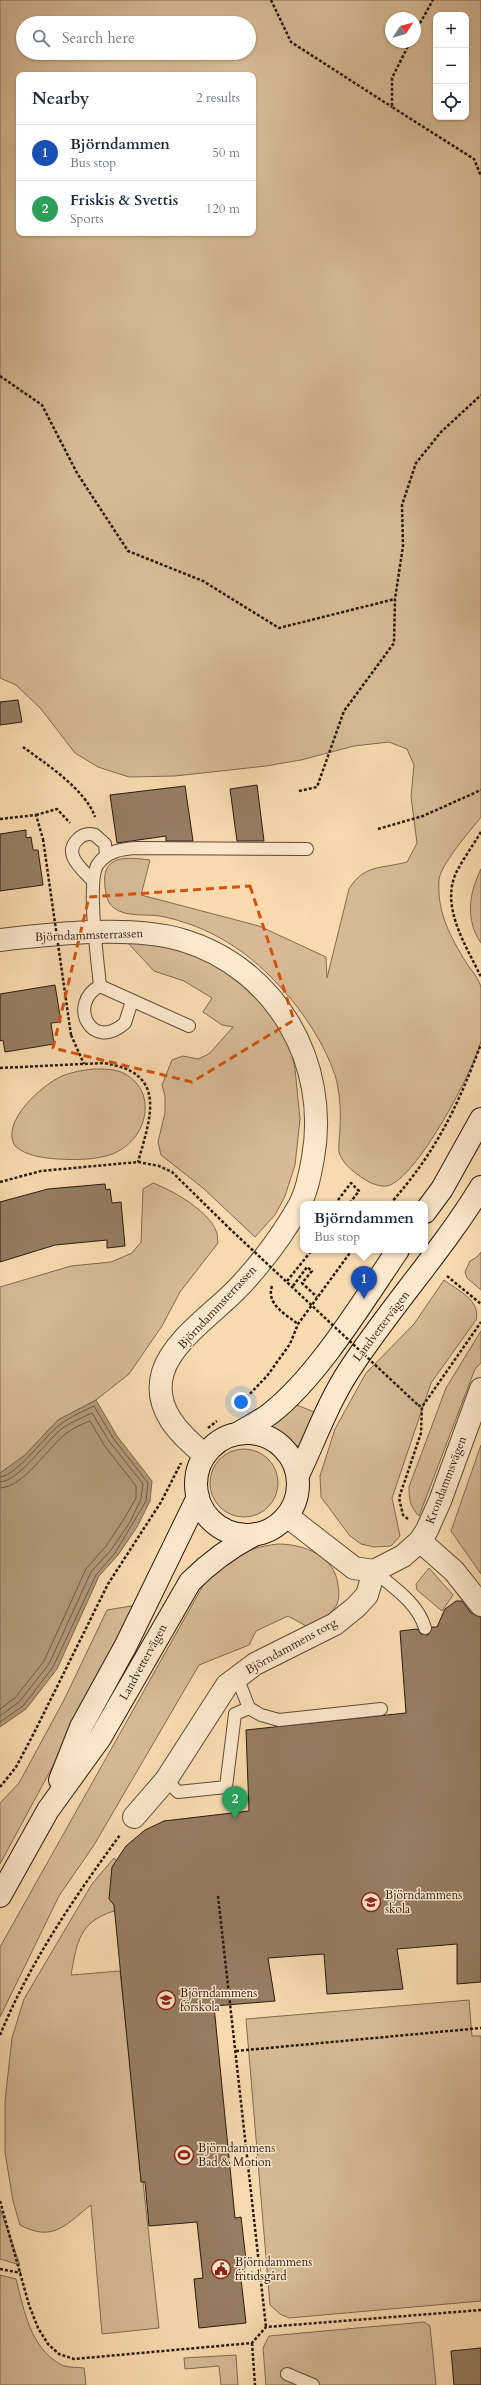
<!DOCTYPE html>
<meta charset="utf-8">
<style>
:root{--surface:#fff;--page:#f2f2f3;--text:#1f2937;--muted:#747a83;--line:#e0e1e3;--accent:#d93025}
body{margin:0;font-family:Cardo,serif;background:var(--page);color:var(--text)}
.controls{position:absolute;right:12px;top:12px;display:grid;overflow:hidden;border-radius:8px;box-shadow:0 1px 3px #0004}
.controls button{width:36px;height:36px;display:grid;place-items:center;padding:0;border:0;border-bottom:1px solid var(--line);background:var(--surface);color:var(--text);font:20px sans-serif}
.compass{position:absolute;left:385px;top:12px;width:36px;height:36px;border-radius:50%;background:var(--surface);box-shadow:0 1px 3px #0004;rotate:54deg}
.you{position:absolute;left:241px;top:1402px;width:14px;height:14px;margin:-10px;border:3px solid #fff;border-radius:50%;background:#1a73e8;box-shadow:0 0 0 6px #1a73e833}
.badge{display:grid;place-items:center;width:26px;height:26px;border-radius:50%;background:var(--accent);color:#fff;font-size:13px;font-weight:700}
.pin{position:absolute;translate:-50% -33px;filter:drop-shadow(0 1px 2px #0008)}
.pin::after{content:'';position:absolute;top:21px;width:14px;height:12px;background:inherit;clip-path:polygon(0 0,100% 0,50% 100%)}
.popup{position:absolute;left:300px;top:1201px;width:128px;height:52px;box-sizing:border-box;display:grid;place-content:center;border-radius:8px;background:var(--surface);filter:drop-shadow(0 1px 3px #0005);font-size:13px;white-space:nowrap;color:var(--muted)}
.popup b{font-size:15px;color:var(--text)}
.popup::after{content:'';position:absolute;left:50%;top:100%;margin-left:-8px;border:8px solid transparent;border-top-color:var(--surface)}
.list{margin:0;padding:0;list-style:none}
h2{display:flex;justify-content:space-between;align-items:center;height:52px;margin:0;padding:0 16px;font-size:17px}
h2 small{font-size:13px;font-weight:400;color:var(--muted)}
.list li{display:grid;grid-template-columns:26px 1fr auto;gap:12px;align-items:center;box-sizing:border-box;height:56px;padding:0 16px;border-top:1px solid var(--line)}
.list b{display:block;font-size:15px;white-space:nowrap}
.list p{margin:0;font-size:13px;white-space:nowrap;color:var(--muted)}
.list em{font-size:13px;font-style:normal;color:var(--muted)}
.icon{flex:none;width:22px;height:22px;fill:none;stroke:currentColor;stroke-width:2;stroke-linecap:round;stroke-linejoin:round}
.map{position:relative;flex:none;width:481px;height:2385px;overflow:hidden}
.search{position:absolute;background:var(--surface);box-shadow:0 1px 3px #0004;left:16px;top:16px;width:240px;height:44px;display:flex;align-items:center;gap:10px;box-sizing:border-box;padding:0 14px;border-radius:22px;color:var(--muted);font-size:15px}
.panel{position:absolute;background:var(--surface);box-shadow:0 1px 3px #0004;left:16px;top:72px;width:240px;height:164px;border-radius:8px}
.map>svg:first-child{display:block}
.green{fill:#d7ba95;stroke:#806a52;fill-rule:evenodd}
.water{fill:#b3997a;stroke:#7c6650}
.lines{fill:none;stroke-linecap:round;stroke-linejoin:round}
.shore{stroke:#6e5a45;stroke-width:1}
.building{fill:#967e63;stroke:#2a1a10}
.lane-casing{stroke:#5e4a38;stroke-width:14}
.street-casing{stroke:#5e4a38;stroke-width:24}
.secondary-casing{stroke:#2a1a10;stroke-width:24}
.path{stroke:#2a1a10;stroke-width:2.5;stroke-dasharray:3 2;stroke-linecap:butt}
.lane{stroke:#fce8cc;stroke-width:12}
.street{stroke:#fce8cc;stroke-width:22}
.secondary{stroke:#fce8cc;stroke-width:22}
.path-bridge{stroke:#2a1a10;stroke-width:2.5;stroke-dasharray:3 2;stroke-linecap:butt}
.marked{fill:none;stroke:#d5530c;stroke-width:3;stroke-dasharray:8 5;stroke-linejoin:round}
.labels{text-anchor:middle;stroke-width:3;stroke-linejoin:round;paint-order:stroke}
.street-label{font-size:12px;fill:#2a1a10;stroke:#fce8cc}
.poi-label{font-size:12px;fill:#2a1a10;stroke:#fce8cc;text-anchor:start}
</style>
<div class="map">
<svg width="481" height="2385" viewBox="0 0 481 2385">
<rect width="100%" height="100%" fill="#fadbb0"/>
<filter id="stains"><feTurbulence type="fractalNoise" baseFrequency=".005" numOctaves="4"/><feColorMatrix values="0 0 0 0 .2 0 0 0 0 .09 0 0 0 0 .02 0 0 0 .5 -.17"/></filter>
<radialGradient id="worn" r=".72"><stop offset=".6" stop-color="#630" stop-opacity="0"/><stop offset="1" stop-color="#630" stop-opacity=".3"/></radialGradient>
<g class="green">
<path d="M0 0H481V817C471 830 440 865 439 880 437 913 450 936 467 964 472 971 480 980 481 988 481 1000 481 1029 481 1041 474 1070 416 1180 387 1186 379 1187 370 1183 364 1179 355 1173 342 1164 339 1152 338 1145 340 1135 340 1128 341 1108 340 1086 332 1067 322 1041 303 1012 284 991 251 953 211 926 160 916 146 914 125 917 114 908 107 903 106 895 105 887 101 854 126 857 150 860L141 895 259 926 326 957 327 978 349 889C364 864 381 869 407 862L417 843 411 797 414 765 407 749 389 742 354 746 301 760 266 766 175 776 129 777 98 767 75 753 41 709 16 685 0 678ZM436 15H466V117H436ZM391 18H415V42H391ZM23 23H249V53H23ZM19 75H253V233H19Z"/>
<path d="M481 869V943C465 920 469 893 481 869Z"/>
<polygon points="126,941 168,944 229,971 257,995 280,1026 290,1046 295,1069 300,1119 295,1165 285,1196 275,1215 255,1237 203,1188 161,1155 158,1142 165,1113 165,1096 162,1085 172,1060 183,1056 198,1059 209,1054 233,1027 222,1025 203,1012 212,998 184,981 154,971"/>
<path d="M94 1069C103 1069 113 1069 121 1072 160 1089 148 1141 112 1154 97 1160 74 1160 58 1159 44 1158 26 1156 15 1146 0 1122 42 1085 62 1076 72 1072 83 1070 94 1069Z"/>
<path d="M153 1183C172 1190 209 1211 216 1231 218 1234 217 1239 218 1243L180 1292 162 1326 129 1374 96 1400 58 1420 25 1455 0 1473V1287L71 1266 111 1262 132 1253 141 1242 143 1189Z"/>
<polygon points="481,1252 481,1290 467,1278 465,1272 470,1261 477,1257"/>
<path d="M444 1280C457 1290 481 1300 476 1320L431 1383 392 1498 400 1536 391 1546 374 1547 361 1544 350 1536 321 1497 320 1476 335 1429 366 1373 414 1324Z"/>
<path d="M481 1331V1363L475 1369 419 1516C410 1507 409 1499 409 1487L446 1388Z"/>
<polygon points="297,1405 314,1412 300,1448 271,1426"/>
<polygon points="481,1445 481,1574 451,1531"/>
<circle cx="244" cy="1483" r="34"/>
<path d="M278 1544C304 1544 335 1556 338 1585 339 1593 340 1598 336 1606 331 1615 319 1621 310 1628L288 1616 256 1631 249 1645 199 1665 94 1845 59 1896 0 2017V1947L205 1582C231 1559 242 1548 278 1544Z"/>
<polygon points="429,1568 453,1595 442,1611 417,1590 416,1584"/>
<polygon points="131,1606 138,1608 0,1864 0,1803 19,1783 64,1700 107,1610"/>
<path d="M114 1858 120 1865 116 1884 114 1911C79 1922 77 1942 71 1975L120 1971 159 2328 102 2334 91 2205C66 2224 54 2243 20 2225L13 2201 5 2152V2101L12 2038 24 1999 92 1884Z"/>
<polygon points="469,2000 472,2036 481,2036 481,2301 289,2318 280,2314 270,2305 246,2019"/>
<polygon points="0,2209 20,2265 0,2259"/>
<path d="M0 2275 16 2279C24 2310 30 2347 60 2364 66 2368 77 2367 84 2368L86 2385H0Z"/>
<polygon points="424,2322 430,2326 436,2385 266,2385 263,2348 269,2336"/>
<polygon points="236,2355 238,2385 221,2385 219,2366 185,2369 184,2358"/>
</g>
<polygon class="water" points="96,1400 117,1436 152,1481 150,1501 137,1527 118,1555 99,1576 57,1669 26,1709 0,1727 0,1473 25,1455 58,1420"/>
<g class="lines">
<g class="shore">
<path d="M0 1477C17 1476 46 1434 61 1424 70 1417 83 1411 94 1406L113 1438 148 1483 146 1501 115 1553 96 1575 53 1667 23 1706 0 1722"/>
<path d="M0 1482C20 1481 47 1439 64 1427 72 1422 83 1417 92 1413L109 1441 143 1484 141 1499 130 1522 111 1550 91 1572 49 1664 19 1702 0 1716"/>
<path d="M0 1488C25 1487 48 1446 68 1432 74 1428 82 1424 90 1421L104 1445 136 1486V1498L124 1519 106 1546 86 1569 44 1661 15 1698 0 1709"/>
</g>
</g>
<g class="building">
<polygon points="18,700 22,722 0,725 0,702"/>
<polygon points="257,785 264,841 237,841 230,789"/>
<polygon points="185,786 193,841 166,841 166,836 117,843 110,795"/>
<polygon points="26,830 26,838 31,837 33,850 38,850 43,885 0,891 0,834"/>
<polygon points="55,985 61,1022 51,1023 54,1044 5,1052 3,1040 0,1041 0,994"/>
<polygon points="105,1184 106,1190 110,1189 112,1203 121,1202 125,1246 107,1248 107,1240 55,1245 0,1262 0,1202 48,1189"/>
<polygon points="456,1601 462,1601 471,1613 481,1617 481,1982 457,1984 457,1944 397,1949 403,1989 327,1994 324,1954 268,1958 275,2001 214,2006 235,2218 241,2217 246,2260 239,2261 246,2323 199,2328 194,2279 203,2278 197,2222 149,2226 145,2182 141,2182 114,1905 109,1899 112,1867 126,1846 145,1830 164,1821 249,1811 246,1730 406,1713 400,1631 417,1629 421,1634 428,1635 432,1627 437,1627 445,1609"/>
<polygon points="481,2348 481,2385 454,2385 451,2351"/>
</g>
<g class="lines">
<g class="lane-casing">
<g id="lane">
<path d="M92 880C82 869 62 854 78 839 83 834 89 833 95 835L105 844 106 855"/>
<path d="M100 986C67 1003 91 1053 125 1023L132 1001"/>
<path d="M189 1026 100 986C98 963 86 880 98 864 107 851 122 849 136 848L307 849"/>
<path d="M374 1571C393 1587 418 1603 425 1628"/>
<polyline points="249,1708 261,1715 279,1720 381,1709"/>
<polyline points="166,1780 178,1792 226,1787 235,1714 249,1708 237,1677"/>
<polyline points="287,2374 313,2385"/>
</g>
</g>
<g class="street-casing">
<g id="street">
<path d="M0 940C53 934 131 925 182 940 276 968 330 1063 313 1158 310 1174 307 1191 299 1206 282 1236 261 1264 237 1289 214 1313 173 1340 163 1372 152 1408 180 1435 205 1455"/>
<polyline points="287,1516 354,1568 374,1571 403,1556 420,1541 427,1530 440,1501 481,1389"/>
<polyline points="420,1541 454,1571 481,1605"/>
<polyline points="134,1817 166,1780 227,1685 255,1664 335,1624 356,1607 367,1595 374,1571"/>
</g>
</g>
<g class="secondary-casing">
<g id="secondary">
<polyline points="425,1212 442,1189 481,1119"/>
<circle cx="247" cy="1484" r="51"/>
<path d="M237 1434C248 1427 261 1421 271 1413 319 1375 363 1301 398 1250"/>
<path d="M298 1475C315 1440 328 1402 350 1369 391 1306 442 1251 481 1187"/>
<polyline points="60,1780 81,1727 126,1645 198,1497"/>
<path d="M0 1896 48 1810 100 1738 190 1582C210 1562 230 1547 256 1534"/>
</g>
</g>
<g class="path">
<polyline points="271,0 291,42 392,107"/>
<polyline points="415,32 433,0"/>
<polyline points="410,42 392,78 392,107 474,159 481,176"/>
<polyline points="0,376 42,405 77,473 128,551 203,581 279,628 395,599"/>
<path d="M23 747C45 763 86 790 95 817"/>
<polyline points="299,791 317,787 344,711 394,643 395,599 403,546 402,505 416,463 441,432 481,395"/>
<polyline points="36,815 57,809 70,823"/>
<polyline points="0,819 36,815 43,839"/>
<polyline points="378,829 423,816 481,790"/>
<path d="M481 832C473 845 464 858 457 871 439 906 467 947 481 977"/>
<polyline points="71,1035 84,1064"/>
<path d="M0 1068 103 1063C168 1072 151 1116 138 1162"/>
<polyline points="0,1182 41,1171 138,1162 159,1166 172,1172 229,1228"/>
<polyline points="335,1204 351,1183 359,1191 349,1204"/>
<path d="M390 1204C436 1152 457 1108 481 1044"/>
<polyline points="447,1276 481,1304"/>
<polyline points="287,1281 312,1250"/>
<path d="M272 1286C266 1304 285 1314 298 1324"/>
<polyline points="293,1286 307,1267 312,1271 302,1283 317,1297"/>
<polyline points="243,1401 267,1376 290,1344 298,1324 352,1250"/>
<polyline points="418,1405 422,1407"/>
<polyline points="208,1428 217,1421"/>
<polyline points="408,1519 403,1515 399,1498 421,1433 422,1407 481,1322"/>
<polyline points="0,1787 16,1767 34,1733 108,1584 161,1502 181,1463"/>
<polyline points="218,1896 266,2327"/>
<path d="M0 2035C30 1962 74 1898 120 1835"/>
<polyline points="236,2051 481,2028"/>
<polyline points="0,2201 29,2305 38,2328 48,2344 59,2354 74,2359 252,2343 266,2327 481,2310"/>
<polyline points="0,2269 21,2273"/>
<polyline points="252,2343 255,2385"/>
</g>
<use href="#lane" class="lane"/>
<use href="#street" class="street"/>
<use href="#secondary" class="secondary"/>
<g class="path-bridge">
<polyline points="43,839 71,1035"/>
<polyline points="229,1228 418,1405"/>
</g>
</g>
<path class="marked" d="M250 886 294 1020 192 1082 53 1048 89 897Z"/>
<defs>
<g id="school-ring" transform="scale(1)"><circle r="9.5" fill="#fce8cc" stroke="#8f2418" stroke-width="1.5"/><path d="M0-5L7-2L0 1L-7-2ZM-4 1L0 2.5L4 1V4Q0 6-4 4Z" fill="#8f2418"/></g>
<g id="stadium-ring" transform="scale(1)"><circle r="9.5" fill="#fce8cc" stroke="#8f2418" stroke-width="1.5"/><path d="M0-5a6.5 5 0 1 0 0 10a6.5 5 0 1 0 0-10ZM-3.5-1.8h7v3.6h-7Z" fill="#8f2418"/></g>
<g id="civic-ring" transform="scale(1)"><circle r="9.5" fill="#fce8cc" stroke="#8f2418" stroke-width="1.5"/><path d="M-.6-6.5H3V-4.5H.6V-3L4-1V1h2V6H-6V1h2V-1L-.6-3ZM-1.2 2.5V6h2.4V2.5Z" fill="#8f2418"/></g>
</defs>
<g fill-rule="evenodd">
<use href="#school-ring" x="371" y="1902"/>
<use href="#school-ring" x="166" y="2000"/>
<use href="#stadium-ring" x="184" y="2155"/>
<use href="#civic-ring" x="221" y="2269"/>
</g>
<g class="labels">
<g class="street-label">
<text transform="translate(89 935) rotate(-2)" y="4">Björndammsterrassen</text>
<text transform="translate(217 1307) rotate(-47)" y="4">Björndammsterrassen</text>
<text transform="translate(381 1326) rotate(-53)" y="4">Landvettervägen</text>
<text transform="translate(446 1480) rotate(-69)" y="4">Krondammsvägen</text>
<text transform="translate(291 1646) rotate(-29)" y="4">Björndammens torg</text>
<text transform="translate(143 1662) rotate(-61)" y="4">Landvettervägen</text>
</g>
<g class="poi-label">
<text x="385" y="1899">Björndammens<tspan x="385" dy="14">skola</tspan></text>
<text x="180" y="1997">Björndammens<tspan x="180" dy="14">förskola</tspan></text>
<text x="198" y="2152">Björndammens<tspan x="198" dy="14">Bad &amp; Motion</tspan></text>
<text x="235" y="2266">Björndammens<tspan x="235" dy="14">fritidsgård</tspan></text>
</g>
</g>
<rect width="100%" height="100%" filter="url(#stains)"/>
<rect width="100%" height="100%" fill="url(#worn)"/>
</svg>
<div class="controls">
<button>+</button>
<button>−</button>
<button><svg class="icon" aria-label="locate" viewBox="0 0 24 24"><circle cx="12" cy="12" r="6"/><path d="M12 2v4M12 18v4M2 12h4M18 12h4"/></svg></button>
</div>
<svg class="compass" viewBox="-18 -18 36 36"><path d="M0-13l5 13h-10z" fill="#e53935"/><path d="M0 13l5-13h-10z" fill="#747a83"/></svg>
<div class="you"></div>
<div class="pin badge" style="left:364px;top:1299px;background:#1a4fb4">1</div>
<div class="popup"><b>Björndammen</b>Bus stop</div>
<div class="pin badge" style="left:235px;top:1819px;background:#2e9e5b">2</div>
<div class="search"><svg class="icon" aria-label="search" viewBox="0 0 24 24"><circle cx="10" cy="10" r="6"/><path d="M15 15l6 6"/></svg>Search here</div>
<section class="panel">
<h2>Nearby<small>2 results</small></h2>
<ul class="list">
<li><span class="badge" style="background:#1a4fb4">1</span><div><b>Björndammen</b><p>Bus stop</p></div><em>50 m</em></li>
<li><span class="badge" style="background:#2e9e5b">2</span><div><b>Friskis &amp; Svettis</b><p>Sports</p></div><em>120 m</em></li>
</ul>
</section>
</div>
